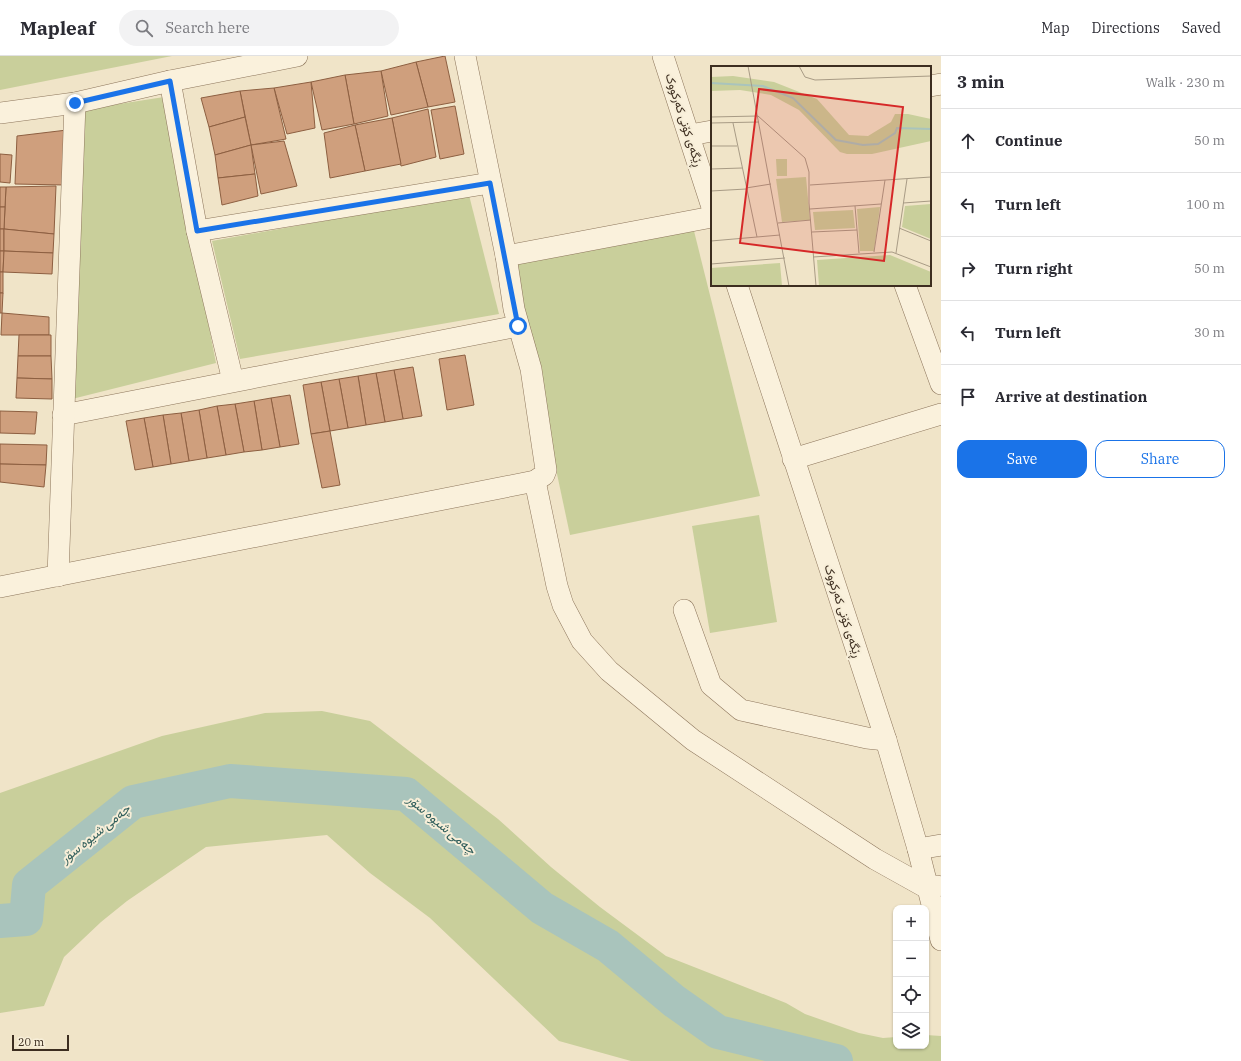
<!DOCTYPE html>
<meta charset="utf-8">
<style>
:root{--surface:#fff;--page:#f2f2f3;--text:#2b2b33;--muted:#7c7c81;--line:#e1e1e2;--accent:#1a73e8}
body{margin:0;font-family:"IBM Plex Serif",Vazirmatn,serif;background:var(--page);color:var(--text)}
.controls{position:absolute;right:12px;bottom:12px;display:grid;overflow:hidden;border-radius:8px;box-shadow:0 1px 3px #0004}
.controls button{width:36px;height:36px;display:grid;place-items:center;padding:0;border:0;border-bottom:1px solid var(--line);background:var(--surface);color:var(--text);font:20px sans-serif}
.scale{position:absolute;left:12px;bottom:10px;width:57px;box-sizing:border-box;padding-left:4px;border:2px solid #3d2e20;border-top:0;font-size:11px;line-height:14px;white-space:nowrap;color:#3d2e20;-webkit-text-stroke:3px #f7eed8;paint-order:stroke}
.stop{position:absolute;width:12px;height:12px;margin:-9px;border:3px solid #1a73e8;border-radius:50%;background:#fff}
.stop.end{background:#1a73e8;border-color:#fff;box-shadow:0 1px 4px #0008}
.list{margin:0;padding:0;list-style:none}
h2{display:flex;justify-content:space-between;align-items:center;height:52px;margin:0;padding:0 16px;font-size:17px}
h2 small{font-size:13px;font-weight:400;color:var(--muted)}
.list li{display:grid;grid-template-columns:26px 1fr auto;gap:12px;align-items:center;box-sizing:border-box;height:64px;padding:0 16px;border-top:1px solid var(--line)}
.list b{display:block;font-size:15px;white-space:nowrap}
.list em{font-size:13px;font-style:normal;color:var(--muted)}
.actions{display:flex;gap:8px;padding:12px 16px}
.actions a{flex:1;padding:9px 0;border:1px solid var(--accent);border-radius:12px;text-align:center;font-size:14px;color:var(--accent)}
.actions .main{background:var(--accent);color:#fff}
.icon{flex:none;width:22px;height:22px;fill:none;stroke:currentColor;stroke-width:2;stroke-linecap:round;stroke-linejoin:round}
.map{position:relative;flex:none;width:941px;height:1005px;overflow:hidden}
header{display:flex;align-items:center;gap:24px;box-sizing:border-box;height:56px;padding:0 20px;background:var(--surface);border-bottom:1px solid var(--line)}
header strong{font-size:19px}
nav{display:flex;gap:22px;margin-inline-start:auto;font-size:14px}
.search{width:280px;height:36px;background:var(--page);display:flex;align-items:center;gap:10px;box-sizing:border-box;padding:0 14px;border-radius:22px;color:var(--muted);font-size:15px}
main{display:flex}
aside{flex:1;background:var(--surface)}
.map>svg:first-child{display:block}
.green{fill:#c9cf9b}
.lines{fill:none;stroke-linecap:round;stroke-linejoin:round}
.river{stroke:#a9c4bc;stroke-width:34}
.building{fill:#cf9f7d;stroke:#8d5f41}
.minor-casing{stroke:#8d765c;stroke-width:22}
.minor{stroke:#faf1dc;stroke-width:21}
.route{stroke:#1a73e8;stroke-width:5}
.labels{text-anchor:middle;stroke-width:4;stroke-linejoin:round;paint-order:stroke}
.street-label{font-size:12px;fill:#3d2e20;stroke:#f7eed8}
.water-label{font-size:13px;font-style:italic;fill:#2f5d5a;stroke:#f7eed8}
.inset-river{fill:none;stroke:#a9c4bc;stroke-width:2}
.inset-road{fill:none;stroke:#a89b85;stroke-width:1}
.view{fill:#d62828;fill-opacity:0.15;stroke:#d62828;stroke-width:2}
.inset-edge{fill:none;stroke:#3d2e20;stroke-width:2}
</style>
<header>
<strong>Mapleaf</strong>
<div class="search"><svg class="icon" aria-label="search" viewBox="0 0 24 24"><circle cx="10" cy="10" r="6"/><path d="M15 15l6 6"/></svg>Search here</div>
<nav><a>Map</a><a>Directions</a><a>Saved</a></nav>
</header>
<main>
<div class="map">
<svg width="941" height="1005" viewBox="0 0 941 1005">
<rect width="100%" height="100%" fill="#f0e4c8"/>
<g class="green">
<polygon points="0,0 172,0 0,34"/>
<polygon points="164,41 216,307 72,343 74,55"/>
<polygon points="469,139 499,258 240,303 212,185"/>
<polygon points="692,167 760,440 570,479 511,202"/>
<polygon points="759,459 777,566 710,577 692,470"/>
<polygon points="322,655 370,665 498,763 551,811 600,851 666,900 786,947 805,958 859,977 883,982 896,981 896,990 926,990 926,979 941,980 941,1005 631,1005 559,985 430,862 370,817 327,779 206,791 127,845 101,866 64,901 44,950 0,957 0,737 162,680 265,657"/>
</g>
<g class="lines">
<polyline class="river" points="0,865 26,863 29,829 133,746 230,725 406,738 542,852 608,890 674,945 718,976 836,1005"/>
</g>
<g class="building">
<polygon points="445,0 455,46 428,51 416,6"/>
<polygon points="416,6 428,51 391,59 381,15"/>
<polygon points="381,15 388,60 354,68 345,19"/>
<polygon points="345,19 354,68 322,74 311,26"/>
<polygon points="311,26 315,72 287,78 274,32"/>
<polygon points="274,32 286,83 251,89 240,35"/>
<polygon points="240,35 245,61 209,71 201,42"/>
<polygon points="455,50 464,98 440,103 431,54"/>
<polygon points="428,53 436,101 401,110 392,62"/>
<polygon points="245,61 251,89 215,99 209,71"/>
<polygon points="392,62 401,108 365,115 355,69"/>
<polygon points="355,69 365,115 330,122 324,77"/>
<polygon points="67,74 65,129 15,128 17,80"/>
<polygon points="284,85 297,130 261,138 251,89"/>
<polygon points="251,89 255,118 218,122 215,99"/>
<polygon points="0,98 12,99 10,127 0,126"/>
<polygon points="255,118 258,140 222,149 218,122"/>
<polygon points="56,130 54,178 4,173 6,131"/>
<polygon points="0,131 6,131 5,151 0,151"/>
<polygon points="0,151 5,151 4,173 0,173"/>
<rect x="0" y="173" width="4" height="22"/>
<polygon points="4,173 54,178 53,197 4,195"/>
<polygon points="0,195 4,195 3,216 0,216"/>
<polygon points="4,195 53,197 52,218 3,216"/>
<rect x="0" y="216" width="3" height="21"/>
<polygon points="0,237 3,237 2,257 0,257"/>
<polygon points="2,257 49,261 49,279 1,279"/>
<polygon points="19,279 51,279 51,300 18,300"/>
<polygon points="465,299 474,349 447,354 439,303"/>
<polygon points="18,300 51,300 52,323 17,322"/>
<polygon points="413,311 422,360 403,363 394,314"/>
<polygon points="394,314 403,363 385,366 376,317"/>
<polygon points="376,317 385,366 366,369 358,320"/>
<polygon points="358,320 366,369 348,372 339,323"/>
<polygon points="17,322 52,323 52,343 16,342"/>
<polygon points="339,323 348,372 330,375 321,326"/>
<polygon points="321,326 330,375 311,378 303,329"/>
<polygon points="290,339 299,388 280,391 271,342"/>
<polygon points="271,342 280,391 262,394 254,345"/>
<polygon points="254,345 262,394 244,396 235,348"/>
<polygon points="235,348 244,396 226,399 217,350"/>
<polygon points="217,350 226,399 207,402 199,354"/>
<polygon points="199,354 207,402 189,405 181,357"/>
<polygon points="0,355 37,356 35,378 0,377"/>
<polygon points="181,357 189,405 171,408 163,359"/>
<polygon points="163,359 171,408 153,411 144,362"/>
<polygon points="144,362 153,411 135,414 126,365"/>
<polygon points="330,375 340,429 322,432 311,378"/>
<polygon points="0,388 47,389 46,409 0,408"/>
<polygon points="0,408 46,409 44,431 0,426"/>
</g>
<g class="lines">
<g class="minor-casing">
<g id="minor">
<polyline points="663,0 712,151"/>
<polyline points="170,25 197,175 233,325"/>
<polyline points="930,30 941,28"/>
<polyline points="0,57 75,47 170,25 297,0"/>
<polyline points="690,79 712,75"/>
<polyline points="197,175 490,127"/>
<polyline points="506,200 712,161"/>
<polyline points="737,229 886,684 918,793 941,884"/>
<polyline points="905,229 941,328"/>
<polyline points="63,359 518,270"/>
<polyline points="793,403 941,358"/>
<polyline points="535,425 557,530 563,549 582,585 609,615 693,684 875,803 927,832 937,830"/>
<polyline points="58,520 75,47"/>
<polyline points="0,531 535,425 544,419 546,414 531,313 514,253 506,200 465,0"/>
<polyline points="684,554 711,629 741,654 867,682 886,684"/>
<polyline points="918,793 941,789"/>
</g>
</g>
<use href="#minor" class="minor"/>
</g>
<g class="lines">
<polyline class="route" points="75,47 170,25 197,175 490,127 518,270"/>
</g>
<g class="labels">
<g class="street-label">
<text transform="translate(684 64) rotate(72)" y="4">ڕێگەی کۆنی کەرکووک</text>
<text transform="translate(843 555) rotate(72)" y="4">ڕێگەی کۆنی کەرکووک</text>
</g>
<g class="water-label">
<text transform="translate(442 768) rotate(40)" y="5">چەمی شیوە سۆر</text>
<text transform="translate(95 777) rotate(-39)" y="5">چەمی شیوە سۆر</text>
</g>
</g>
<g transform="translate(711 10)">
<rect width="220" height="220" fill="#f0e4c8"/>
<path d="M22 10 63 16 106 33 138 69 157 70 180 56 184 48H197L220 53V75L161 88H136L129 86 88 44 60 29 29 24 0 25V11ZM65 93H76V110H66ZM95 111 99 154 71 156 65 113ZM220 138V173L191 161 194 140ZM169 141 163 185H149L146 143ZM142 144 144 162 104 164 102 146ZM179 189 220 206V220H108L106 194ZM69 197 71 220H0V202Z" fill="#c9cf9b"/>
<path class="inset-river" d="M0 17 52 20 82 32 125 74 152 79 167 78 184 67 186 62 220 63"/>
<path class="inset-road" d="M37 0 78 220M88 0 94 11 104 14 220 10M0 51 47 50 94 92 98 106V137L105 220M0 57 48 56M22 57 46 171M0 80H26M0 103 31 102M99 119 220 111M35 122 60 118M0 125 35 123M192 137 220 135M144 140 148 187M99 143 170 138M67 157 100 154M188 162 220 175M101 166 146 164M0 175 69 169M163 186 174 114M185 187 196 113M102 191 181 186 220 201M0 198 74 192"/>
<path class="view" d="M48 23 192 41 173 195 29 177Z"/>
<rect width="220" height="220" class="inset-edge"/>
</g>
</svg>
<div class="controls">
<button>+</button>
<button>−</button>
<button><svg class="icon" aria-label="locate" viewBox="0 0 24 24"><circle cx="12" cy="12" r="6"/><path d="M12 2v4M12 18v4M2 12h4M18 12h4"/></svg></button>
<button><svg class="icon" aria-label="layers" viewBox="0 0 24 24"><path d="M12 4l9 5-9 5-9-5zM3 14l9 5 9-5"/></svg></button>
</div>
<div class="scale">20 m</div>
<div class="stop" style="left:518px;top:270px"></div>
<div class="stop end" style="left:75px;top:47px"></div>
</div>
<aside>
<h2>3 min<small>Walk · 230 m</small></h2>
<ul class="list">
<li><svg class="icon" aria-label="ahead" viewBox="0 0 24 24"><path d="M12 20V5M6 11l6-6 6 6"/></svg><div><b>Continue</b></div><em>50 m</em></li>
<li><svg class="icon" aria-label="left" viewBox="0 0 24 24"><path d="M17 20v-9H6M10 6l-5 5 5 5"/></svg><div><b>Turn left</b></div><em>100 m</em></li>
<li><svg class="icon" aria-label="right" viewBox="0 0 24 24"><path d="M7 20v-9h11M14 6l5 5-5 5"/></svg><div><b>Turn right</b></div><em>50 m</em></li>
<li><svg class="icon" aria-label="left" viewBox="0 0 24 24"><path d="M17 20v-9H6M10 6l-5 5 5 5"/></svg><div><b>Turn left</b></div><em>30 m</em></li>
<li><svg class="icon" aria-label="arrive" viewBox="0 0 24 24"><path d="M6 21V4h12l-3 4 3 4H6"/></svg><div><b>Arrive at destination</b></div></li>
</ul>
<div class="actions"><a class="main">Save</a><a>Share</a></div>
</aside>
</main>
